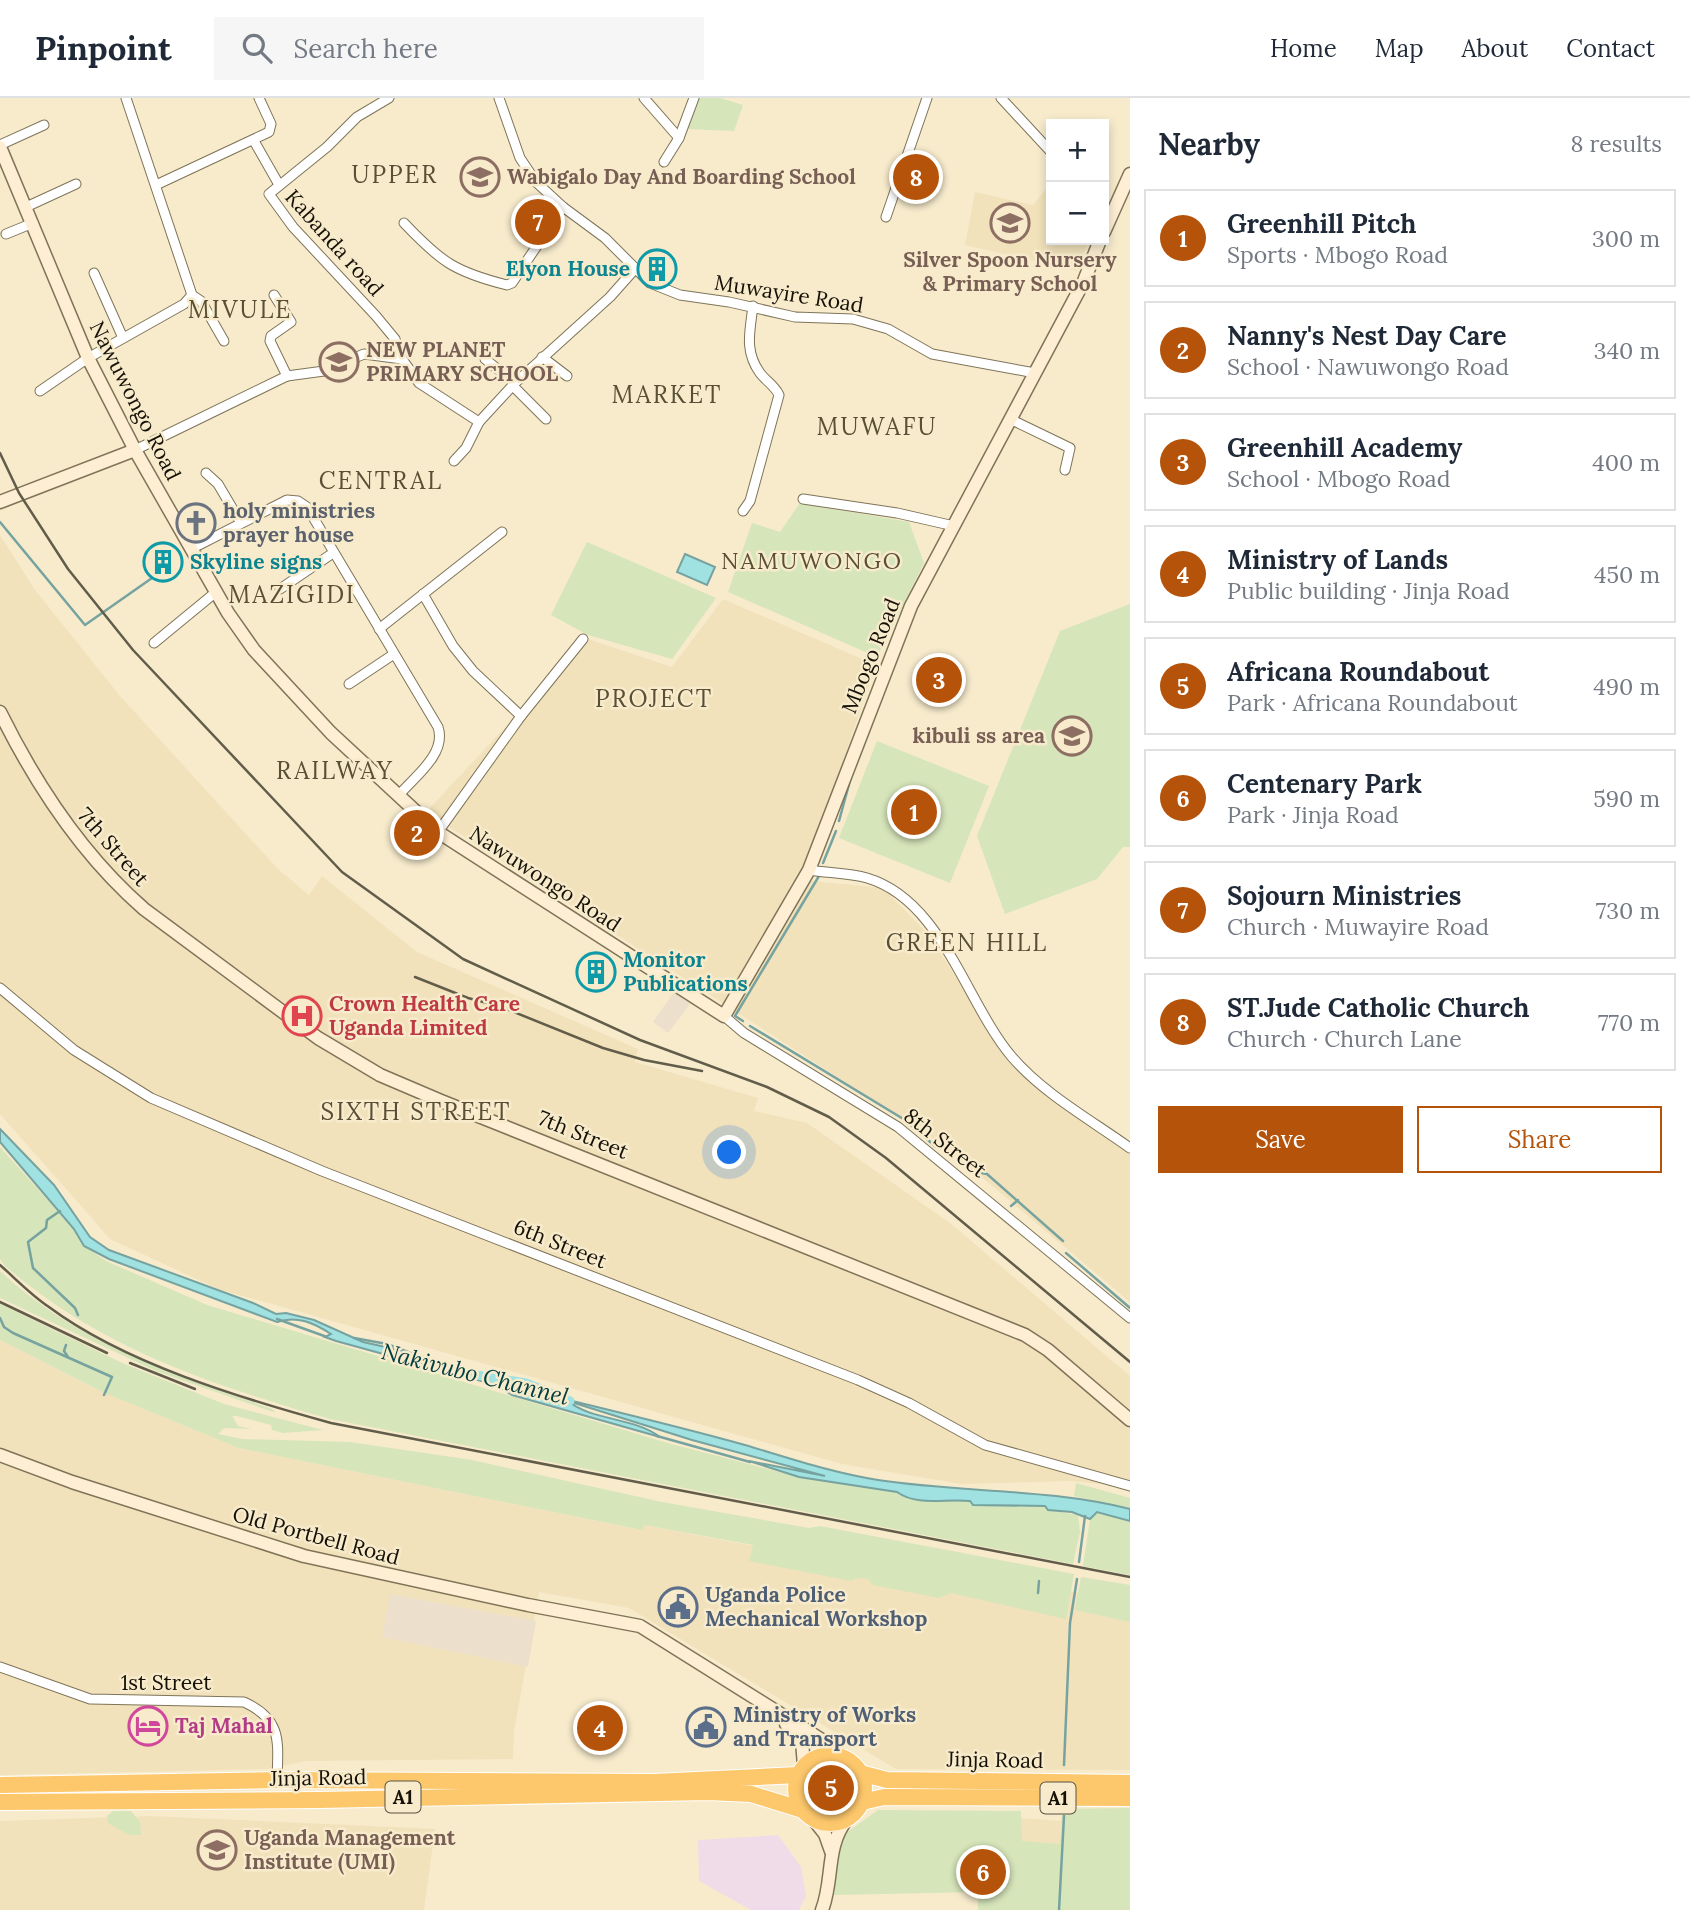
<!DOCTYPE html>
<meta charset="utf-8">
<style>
:root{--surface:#fff;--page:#f6f6f7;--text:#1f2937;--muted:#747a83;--line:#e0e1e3;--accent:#b45309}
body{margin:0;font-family:Lora,serif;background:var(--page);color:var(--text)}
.controls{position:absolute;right:21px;top:21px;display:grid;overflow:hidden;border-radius:0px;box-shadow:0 4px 10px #0003}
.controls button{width:63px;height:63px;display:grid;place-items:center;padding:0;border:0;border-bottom:2px solid var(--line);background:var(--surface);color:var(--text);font:35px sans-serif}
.you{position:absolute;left:730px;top:1055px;width:24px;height:24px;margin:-18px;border:5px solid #fff;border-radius:50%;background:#1a73e8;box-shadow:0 0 0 10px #1a73e833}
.badge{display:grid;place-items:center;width:46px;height:46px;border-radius:50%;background:var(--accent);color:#fff;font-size:23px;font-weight:700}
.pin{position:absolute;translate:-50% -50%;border:4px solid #fff;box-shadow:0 2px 7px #0006}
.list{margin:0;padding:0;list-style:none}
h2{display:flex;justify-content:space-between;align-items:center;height:91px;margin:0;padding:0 28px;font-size:30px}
h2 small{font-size:23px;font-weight:400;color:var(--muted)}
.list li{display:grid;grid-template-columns:46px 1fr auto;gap:21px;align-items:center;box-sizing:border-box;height:98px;margin:0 14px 14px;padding:0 14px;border:2px solid var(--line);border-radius:0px}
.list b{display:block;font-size:26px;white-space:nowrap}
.list p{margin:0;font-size:23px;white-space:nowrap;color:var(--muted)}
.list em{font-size:23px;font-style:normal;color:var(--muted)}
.actions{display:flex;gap:14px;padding:21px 28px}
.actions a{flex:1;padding:16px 0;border:2px solid var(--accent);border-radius:0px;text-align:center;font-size:24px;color:var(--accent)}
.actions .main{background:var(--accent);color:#fff}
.icon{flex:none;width:38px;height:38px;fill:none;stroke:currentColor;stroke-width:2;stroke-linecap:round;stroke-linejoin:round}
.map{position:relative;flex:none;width:1130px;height:1812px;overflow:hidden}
header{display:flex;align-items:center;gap:42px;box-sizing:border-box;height:98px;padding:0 35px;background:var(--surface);border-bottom:2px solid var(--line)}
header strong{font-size:33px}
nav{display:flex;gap:38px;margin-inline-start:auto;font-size:24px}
.search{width:490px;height:63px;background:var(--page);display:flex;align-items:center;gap:18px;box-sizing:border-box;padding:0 24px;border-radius:0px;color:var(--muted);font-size:26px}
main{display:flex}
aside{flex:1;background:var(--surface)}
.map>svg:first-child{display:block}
.commercial{fill:#f0dbe9}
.built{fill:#f1e2bb}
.medical{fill:#ece0cc}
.green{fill:#d6e5ba}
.water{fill:#a0e1e2;stroke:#76a3a0;stroke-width:2}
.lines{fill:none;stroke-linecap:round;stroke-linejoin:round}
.stream{stroke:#76a3a0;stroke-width:2.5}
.canal{stroke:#a0e1e2;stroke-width:9}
.street-casing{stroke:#7f7458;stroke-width:11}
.secondary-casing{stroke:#7f7458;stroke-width:15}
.highway-casing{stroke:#fff;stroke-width:18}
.street{stroke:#fff;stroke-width:9}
.secondary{stroke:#feeed3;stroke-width:12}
.highway{stroke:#fdc76c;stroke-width:16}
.rail{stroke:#625c4a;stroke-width:2.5}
.labels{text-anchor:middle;stroke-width:5;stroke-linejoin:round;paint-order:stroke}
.shield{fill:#f7ebcc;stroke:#595241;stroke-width:2}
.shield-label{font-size:19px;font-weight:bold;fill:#151106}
.education-label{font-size:21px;font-weight:bold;fill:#785e54;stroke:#f7ebcc;text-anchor:start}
.street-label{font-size:21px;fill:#151106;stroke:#f7ebcc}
.culture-label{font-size:21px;font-weight:bold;fill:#0d838f;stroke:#f7ebcc;text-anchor:start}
.worship-label{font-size:21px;font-weight:bold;fill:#5b616d;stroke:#f7ebcc;text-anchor:start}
.health-label{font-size:21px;font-weight:bold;fill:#be3a42;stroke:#f7ebcc;text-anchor:start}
.service-label{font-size:21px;font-weight:bold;fill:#4e5e75;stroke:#f7ebcc;text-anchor:start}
.hotel-label{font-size:21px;font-weight:bold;fill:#b23c85;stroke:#f7ebcc;text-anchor:start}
.neighbourhood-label{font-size:23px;letter-spacing:2px;fill:#594f34;stroke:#f7ebcc}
.water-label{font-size:23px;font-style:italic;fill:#003e40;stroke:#f7ebcc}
.quarter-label{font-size:24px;letter-spacing:2px;fill:#594f34;stroke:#f7ebcc}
</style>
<header>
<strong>Pinpoint</strong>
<div class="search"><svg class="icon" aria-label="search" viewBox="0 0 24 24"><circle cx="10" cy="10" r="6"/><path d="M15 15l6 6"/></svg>Search here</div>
<nav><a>Home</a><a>Map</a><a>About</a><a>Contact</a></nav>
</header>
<main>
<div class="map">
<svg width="1130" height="1812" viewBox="0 0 1130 1812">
<rect width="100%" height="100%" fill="#f7ebcc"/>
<polygon class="commercial" points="778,1737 801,1769 806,1798 799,1812 751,1812 699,1783 698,1742"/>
<g class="built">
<polygon points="1051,85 1051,142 1089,142 1077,173 965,147 975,94 1033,107"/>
<polygon points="0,437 35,492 120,598 278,771 309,797 322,778 417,854 638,951 635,964 758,1000 754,1013 807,1025 950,1125 1130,1278 1130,1389 1070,1383 962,1386 842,1366 218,1191 110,1141 0,1016"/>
<polygon points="723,501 876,567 802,782 883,790 928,836 1015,969 1130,1057 1130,1204 946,1049 426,714 588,541 672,569"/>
<polygon points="0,1242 107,1296 239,1350 641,1432 643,1427 754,1448 1130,1502 1130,1672 896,1671 629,1510 539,1494 514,1634 513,1661 306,1663 267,1671 0,1677"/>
<polygon points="149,1718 435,1731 424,1812 0,1812 0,1723"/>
<polygon points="1021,1720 1061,1723 1060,1746 1022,1744"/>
</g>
<g class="medical">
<polygon points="674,894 690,906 668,935 653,924"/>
<polygon points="390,1496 536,1523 528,1569 382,1539"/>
</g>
<g class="green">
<polygon points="698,0 720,0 743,7 734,33 686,31"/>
<polygon points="800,405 909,424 924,465 877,559 728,494 752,425 780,434"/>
<polygon points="587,444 716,500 672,561 588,537 551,517"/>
<polygon points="1130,506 1130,749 1123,749 1097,781 1005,816 977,738 1060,533"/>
<polygon points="877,643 989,688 950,785 839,740"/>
<path d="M0 1049 74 1131 84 1148 106 1163 207 1207 671 1346 799 1379 897 1394C916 1407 935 1400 957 1401 987 1403 1014 1409 1045 1408L1049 1412 1078 1417 1080 1434 1073 1466 330 1321C207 1285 104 1252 5 1168L0 1161Z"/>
<path d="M0 1173C75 1244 176 1277 272 1311L276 1315 156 1273 0 1200Z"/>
<polygon points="0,1206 122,1265 224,1306 323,1332 283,1335 272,1332 271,1327 237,1318 232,1318 238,1328 251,1331 224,1330 218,1336 242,1341 350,1344 472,1362 662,1404 809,1430 820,1428 1074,1476 1066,1521 951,1495 939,1500 873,1487 868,1481 857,1480 851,1483 749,1463 753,1447 644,1427 642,1432 239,1350 107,1296 0,1242"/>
<polygon points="1076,1385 1130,1400 1130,1411 1074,1398"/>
<polygon points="1097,1414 1130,1423 1130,1477 1083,1468 1090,1421"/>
<polygon points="1081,1479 1130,1487 1130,1524 1075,1512"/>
<circle cx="832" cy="1690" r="26"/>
<polygon points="1130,1710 1130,1812 978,1812 978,1794 834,1797 838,1755 846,1735 878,1712 1021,1713 1022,1743 1060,1746 1062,1711"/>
<polygon points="113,1713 131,1713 140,1724 141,1737 129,1737 108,1725 107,1718"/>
</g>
<g class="water">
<polygon points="685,456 715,469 707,487 677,474"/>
<path d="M0 1031 54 1087 90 1139 109 1152 253 1205 276 1216 286 1215 314 1222 363 1244 408 1254 470 1274 483 1275 508 1288 555 1302 560 1300C622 1315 684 1330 745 1347 789 1360 833 1375 878 1382 963 1395 1047 1390 1130 1411V1423L1097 1414 1090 1421 1072 1414 1048 1412 1045 1408 973 1407 970 1403C946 1400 918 1409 897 1394L799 1379 749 1363 825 1378 692 1342 568 1303C592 1323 634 1319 660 1339L512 1297 496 1287 336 1243 325 1239 331 1236C314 1225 297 1217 277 1224L109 1161 84 1148 74 1131 0 1044Z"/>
</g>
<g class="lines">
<g class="stream">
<polyline points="0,424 85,527 162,473"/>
<polyline points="839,723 851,679"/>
<polyline points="823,765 836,733"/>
<polyline points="743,923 735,918 819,778"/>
<polyline points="750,928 905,1022 936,1049"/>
<polyline points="981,1075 987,1076 1063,1143"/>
<polyline points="1011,1108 1018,1102"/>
<polyline points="60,1113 47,1122 46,1130 28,1144 33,1170 75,1210 78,1217"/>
<polyline points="1066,1155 1130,1210"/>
<polyline points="0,1220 4,1229 13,1235 112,1279 104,1297"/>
<polyline points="277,1221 327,1239"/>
<polyline points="354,1240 387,1246 408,1254"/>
<polyline points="66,1247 64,1253 68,1259"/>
<polyline points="657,1338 750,1364"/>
<polyline points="1079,1464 1085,1418"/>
<polyline points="1038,1495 1039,1483"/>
<polyline points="1064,1667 1070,1525 1077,1481"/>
<polyline points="1059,1812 1064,1718"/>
</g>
<polyline class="canal" points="476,1277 526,1285 570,1303"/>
<g class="street-casing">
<g id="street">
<polyline points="389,0 357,19 327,49 269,96 293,129 376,218 395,241 402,261 419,285 479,324"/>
<polyline points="499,0 520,60 536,84 563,109 605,140 650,185 680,197 729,204 795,219 853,221 888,231 932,256 1035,275"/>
<polyline points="644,0 679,40"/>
<polyline points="1001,0 1051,54"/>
<polyline points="254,43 278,85"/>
<polyline points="0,47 44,27"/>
<polyline points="664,64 679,40 694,0"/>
<polyline points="156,87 269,34 271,26 259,0"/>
<polyline points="26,109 76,86"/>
<polyline points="886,119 927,0"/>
<path d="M404 125C441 164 455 174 507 187L512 185 563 109"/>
<polyline points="6,136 33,125"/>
<polyline points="94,175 123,240"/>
<polyline points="192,197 201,203 224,243"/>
<polyline points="542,259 567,278"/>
<polyline points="485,261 515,285"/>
<polyline points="287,278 324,273 364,256 402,261"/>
<polyline points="513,288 546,321"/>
<polyline points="40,293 88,260 184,206 192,197 126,0"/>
<polyline points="1010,321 1070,350 1065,372"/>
<polyline points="135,352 287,278 270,243 271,238 291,224 274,197"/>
<polyline points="454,363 466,350 479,324 515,285 610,199 634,172"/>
<polyline points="206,375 218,386 241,425"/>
<polyline points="803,401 897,415 954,428"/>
<path d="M743 413 750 403 779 297C775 288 766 283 760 275 744 253 750 233 753 208"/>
<path d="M191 451 287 402 298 403 307 409 438 629C447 656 414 679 398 698"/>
<polyline points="280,491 333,455"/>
<polyline points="423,496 453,548 473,573 521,618"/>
<polyline points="379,531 502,434"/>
<polyline points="154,545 216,494"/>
<polyline points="349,586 394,556"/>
<polyline points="438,734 521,618 583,541"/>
<path d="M809 772C827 775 849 775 867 780 942 802 966 905 1012 959 1044 996 1091 1022 1130 1050"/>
<polyline points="0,890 74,952 151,1000 322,1073 858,1282 909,1305 985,1347 1130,1388"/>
<polyline points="724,918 744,935 898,1029 1130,1220"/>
<path d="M0 1569 90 1601 244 1604C283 1622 278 1644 277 1682"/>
</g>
</g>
<g class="secondary-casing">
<g id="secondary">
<polyline points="0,49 88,260 135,352 228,515 254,552 331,635 438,734 724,918 809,772 911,508 1084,183 1100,142"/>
<polyline points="1104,134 1130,76"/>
<polyline points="0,404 135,352"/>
<path d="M0 614C36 687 82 757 144 811L318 940 380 977 441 1003 1025 1237 1048 1252 1130 1322"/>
<polyline points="0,1357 72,1384 304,1458 528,1507 640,1528 822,1642 844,1660"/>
<polyline points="786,1626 802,1643 804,1668"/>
<polyline points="814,1722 825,1736 831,1753"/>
<path d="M822 1812C834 1781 825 1749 847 1721"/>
</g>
</g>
<g class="highway-casing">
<g id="highway">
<circle cx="830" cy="1691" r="34"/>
<polyline points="860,1675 887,1682 1130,1685"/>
<polyline points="0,1687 277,1682 654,1684 798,1677"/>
<polyline points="0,1704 320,1702 708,1694 751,1696 803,1712"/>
<polyline points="862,1704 884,1699 1130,1700"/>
</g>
</g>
<use href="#street" class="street"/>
<use href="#secondary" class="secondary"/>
<use href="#highway" class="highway"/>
<g class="rail">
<polyline points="0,355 19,395 68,471 133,552 342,774 463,861 640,942 767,989 829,1019 886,1060 1130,1264"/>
<polyline points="415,879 468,900 499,908 603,950 644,962 702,973"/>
<path d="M0 1167C16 1181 31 1197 49 1209 124 1265 240 1300 331 1325L1130 1479"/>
<polyline points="0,1204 107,1255"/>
<polyline points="130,1265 195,1291"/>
</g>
</g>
<defs>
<g id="school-ring" transform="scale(2.0125)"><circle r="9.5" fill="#f7ebcc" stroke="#8d6e63" stroke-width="1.5"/><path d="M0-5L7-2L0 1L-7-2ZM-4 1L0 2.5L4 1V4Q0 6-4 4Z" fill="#8d6e63"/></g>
<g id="building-ring" transform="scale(2.0125)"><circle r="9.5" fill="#f7ebcc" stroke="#0f9aa8" stroke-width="1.5"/><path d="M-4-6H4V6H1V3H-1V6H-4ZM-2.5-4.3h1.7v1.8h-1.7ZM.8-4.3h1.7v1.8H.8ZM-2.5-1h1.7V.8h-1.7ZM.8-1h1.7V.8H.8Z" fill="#0f9aa8"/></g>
<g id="church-ring" transform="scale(2.0125)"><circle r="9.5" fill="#f7ebcc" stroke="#6b7280" stroke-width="1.5"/><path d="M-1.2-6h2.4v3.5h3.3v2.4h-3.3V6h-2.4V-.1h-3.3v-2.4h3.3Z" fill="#6b7280"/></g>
<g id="hospital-ring" transform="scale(2.0125)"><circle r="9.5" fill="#f7ebcc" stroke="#e0444e" stroke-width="1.5"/><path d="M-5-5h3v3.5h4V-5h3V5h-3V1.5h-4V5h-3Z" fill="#e0444e"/></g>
<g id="civic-ring" transform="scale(2.0125)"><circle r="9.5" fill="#f7ebcc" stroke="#5c6f8a" stroke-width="1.5"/><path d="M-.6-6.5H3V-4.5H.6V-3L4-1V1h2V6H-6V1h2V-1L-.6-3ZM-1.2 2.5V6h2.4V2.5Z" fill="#5c6f8a"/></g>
<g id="hotel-ring" transform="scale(2.0125)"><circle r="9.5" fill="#f7ebcc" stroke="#d1479c" stroke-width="1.5"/><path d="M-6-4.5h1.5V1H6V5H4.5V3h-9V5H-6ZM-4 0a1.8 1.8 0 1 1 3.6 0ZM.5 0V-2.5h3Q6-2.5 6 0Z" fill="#d1479c"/></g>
<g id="university-ring" transform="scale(2.0125)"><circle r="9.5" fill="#f7ebcc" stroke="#8d6e63" stroke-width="1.5"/><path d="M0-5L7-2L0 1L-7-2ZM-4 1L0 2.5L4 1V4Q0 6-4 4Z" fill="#8d6e63"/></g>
</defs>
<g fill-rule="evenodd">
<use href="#school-ring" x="480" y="79"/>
<use href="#school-ring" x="1010" y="125"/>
<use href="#building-ring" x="657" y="171"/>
<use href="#school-ring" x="339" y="264"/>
<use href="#church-ring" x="196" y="425"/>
<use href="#building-ring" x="163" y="464"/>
<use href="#school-ring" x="1072" y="638"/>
<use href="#building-ring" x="596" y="874"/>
<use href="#hospital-ring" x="302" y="918"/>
<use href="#civic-ring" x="678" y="1509"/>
<use href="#hotel-ring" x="148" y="1628"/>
<use href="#civic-ring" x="706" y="1629"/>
<use href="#university-ring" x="217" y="1752"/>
</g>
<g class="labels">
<g class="shield">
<rect x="385.5" y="1683.5" width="35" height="31" rx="5"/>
<rect x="1040.5" y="1684.5" width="35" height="31" rx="5"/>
</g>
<g class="shield-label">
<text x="403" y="1706">A1</text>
<text x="1058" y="1707">A1</text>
</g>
<g class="education-label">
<text x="507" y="86">Wabigalo Day And Boarding School</text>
<text x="1010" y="169" text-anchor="middle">Silver Spoon Nursery<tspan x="1010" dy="24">&amp; Primary School</tspan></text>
<text x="366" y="259">NEW PLANET<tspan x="366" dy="24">PRIMARY SCHOOL</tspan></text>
<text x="1045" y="645" text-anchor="end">kibuli ss area</text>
<text x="244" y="1747">Uganda Management<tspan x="244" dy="24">Institute (UMI)</tspan></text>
</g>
<g class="street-label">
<text transform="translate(334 145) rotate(48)" y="7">Kabanda road</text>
<text transform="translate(789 196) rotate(9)" y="7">Muwayire Road</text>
<text transform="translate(135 303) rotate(63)" y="7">Nawuwongo Road</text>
<text transform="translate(871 558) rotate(-68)" y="7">Mbogo Road</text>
<text transform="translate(113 749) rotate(49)" y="7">7th Street</text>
<text transform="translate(545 781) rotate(33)" y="7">Nawuwongo Road</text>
<text transform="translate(583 1037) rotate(22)" y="7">7th Street</text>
<text transform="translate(945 1045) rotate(38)" y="7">8th Street</text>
<text transform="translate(560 1146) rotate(22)" y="7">6th Street</text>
<text transform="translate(316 1438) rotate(15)" y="7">Old Portbell Road</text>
<text x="166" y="1592">1st Street</text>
<text transform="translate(995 1662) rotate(1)" y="7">Jinja Road</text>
<text transform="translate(318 1680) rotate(-1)" y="7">Jinja Road</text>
</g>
<g class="culture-label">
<text x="630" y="178" text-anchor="end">Elyon House</text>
<text x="190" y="471">Skyline signs</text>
<text x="623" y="869">Monitor<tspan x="623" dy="24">Publications</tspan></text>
</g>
<g class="worship-label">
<text x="223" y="420">holy ministries<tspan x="223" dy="24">prayer house</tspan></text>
</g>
<g class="health-label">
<text x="329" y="913">Crown Health Care<tspan x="329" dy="24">Uganda Limited</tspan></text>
</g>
<g class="service-label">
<text x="705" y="1504">Uganda Police<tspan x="705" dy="24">Mechanical Workshop</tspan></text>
<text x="733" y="1624">Ministry of Works<tspan x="733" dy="24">and Transport</tspan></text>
</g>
<g class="hotel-label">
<text x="175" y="1635">Taj Mahal</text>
</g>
<g class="neighbourhood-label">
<text x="812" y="471">NAMUWONGO</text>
</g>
<g class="water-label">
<text transform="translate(475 1276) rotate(14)" y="8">Nakivubo Channel</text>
</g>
<g class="quarter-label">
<text x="395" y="85">UPPER</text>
<text x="240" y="220">MIVULE</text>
<text x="667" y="305">MARKET</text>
<text x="877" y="337">MUWAFU</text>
<text x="381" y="391">CENTRAL</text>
<text x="292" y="505">MAZIGIDI</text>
<text x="654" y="609">PROJECT</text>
<text x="335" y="681">RAILWAY</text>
<text x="967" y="853">GREEN HILL</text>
<text x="416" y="1022">SIXTH STREET</text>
</g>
</g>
</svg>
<div class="controls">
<button>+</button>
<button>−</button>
</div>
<div class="you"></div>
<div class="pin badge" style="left:914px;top:714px">1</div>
<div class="pin badge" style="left:417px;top:735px">2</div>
<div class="pin badge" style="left:939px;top:582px">3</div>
<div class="pin badge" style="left:600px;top:1630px">4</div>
<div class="pin badge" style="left:831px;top:1690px">5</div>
<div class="pin badge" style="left:983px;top:1774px">6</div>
<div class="pin badge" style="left:538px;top:124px">7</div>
<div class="pin badge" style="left:916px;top:79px">8</div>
</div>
<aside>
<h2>Nearby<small>8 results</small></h2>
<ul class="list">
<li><span class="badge">1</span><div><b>Greenhill Pitch</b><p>Sports · Mbogo Road</p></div><em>300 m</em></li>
<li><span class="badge">2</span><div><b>Nanny's Nest Day Care</b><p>School · Nawuwongo Road</p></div><em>340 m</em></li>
<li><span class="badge">3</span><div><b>Greenhill Academy</b><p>School · Mbogo Road</p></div><em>400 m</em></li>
<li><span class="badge">4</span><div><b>Ministry of Lands</b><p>Public building · Jinja Road</p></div><em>450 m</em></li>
<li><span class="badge">5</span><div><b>Africana Roundabout</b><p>Park · Africana Roundabout</p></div><em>490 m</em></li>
<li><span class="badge">6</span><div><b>Centenary Park</b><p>Park · Jinja Road</p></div><em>590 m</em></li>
<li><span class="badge">7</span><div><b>Sojourn Ministries</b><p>Church · Muwayire Road</p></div><em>730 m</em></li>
<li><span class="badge">8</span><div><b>ST.Jude Catholic Church</b><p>Church · Church Lane</p></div><em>770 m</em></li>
</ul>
<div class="actions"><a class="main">Save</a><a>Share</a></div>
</aside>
</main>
